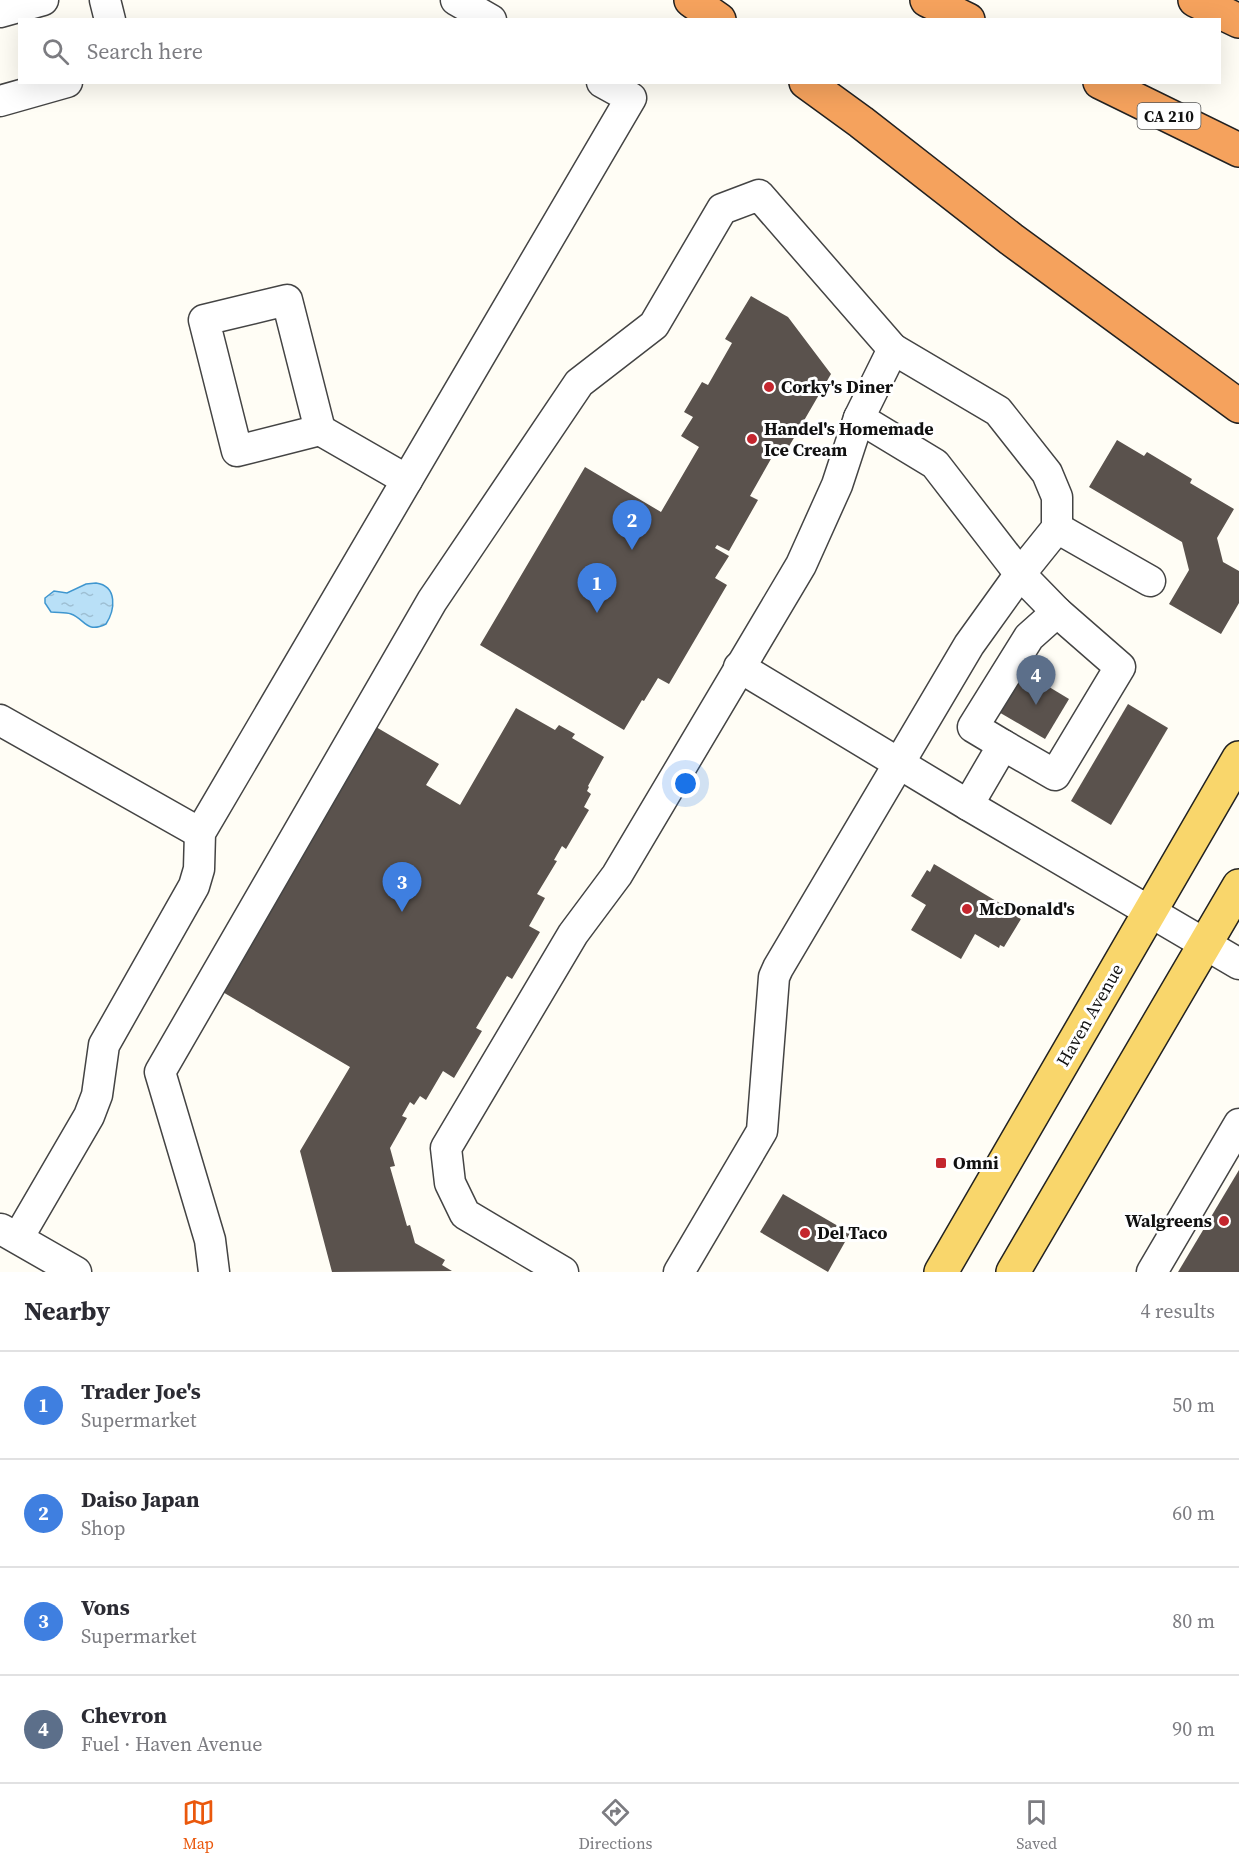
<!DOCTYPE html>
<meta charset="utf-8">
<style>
:root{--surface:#fff;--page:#f7f7f7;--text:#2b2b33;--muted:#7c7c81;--line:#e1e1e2;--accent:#ea580c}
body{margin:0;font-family:"Source Serif 4",serif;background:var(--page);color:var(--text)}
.you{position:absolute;left:686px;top:784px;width:21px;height:21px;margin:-15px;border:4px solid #fff;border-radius:50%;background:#1a73e8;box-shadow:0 0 0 9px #1a73e833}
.badge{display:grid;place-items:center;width:39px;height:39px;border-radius:50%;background:var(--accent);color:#fff;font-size:20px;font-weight:700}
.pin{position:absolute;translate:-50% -50px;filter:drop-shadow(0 2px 3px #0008)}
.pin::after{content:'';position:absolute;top:32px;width:21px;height:18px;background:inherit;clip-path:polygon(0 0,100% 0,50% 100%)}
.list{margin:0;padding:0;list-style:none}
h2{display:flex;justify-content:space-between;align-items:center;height:78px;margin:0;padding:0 24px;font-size:26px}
h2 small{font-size:20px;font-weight:400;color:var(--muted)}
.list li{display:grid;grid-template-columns:39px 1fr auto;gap:18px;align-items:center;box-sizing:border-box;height:108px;padding:0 24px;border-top:2px solid var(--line)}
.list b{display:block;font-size:22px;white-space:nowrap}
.list p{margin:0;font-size:20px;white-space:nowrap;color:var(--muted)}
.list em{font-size:20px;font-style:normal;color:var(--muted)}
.icon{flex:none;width:33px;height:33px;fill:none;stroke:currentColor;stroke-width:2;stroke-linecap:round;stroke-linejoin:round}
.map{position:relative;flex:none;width:1239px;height:1272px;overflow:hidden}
.search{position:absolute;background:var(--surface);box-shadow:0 6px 24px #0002;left:18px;right:18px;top:18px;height:66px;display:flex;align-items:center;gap:15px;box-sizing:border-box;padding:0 21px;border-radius:0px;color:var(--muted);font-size:22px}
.sheet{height:510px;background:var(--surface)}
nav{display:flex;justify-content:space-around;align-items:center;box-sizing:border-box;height:84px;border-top:2px solid var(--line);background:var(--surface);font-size:16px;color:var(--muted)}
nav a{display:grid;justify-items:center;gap:3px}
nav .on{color:var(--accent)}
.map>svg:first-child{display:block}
.water{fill:url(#water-ripples);stroke:#3f96cf;stroke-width:1.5}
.building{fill:#5a524d}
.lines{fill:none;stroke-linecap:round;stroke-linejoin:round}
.minor-casing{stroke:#444;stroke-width:33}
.major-casing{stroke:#222;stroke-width:36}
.highway-casing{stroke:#222;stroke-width:36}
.minor{stroke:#fff;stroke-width:30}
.major{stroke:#f9d66b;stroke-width:33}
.highway{stroke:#f5a25d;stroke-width:33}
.poi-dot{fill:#c4262e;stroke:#fff;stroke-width:2}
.labels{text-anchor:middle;stroke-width:6;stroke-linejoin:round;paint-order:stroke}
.shield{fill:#fff;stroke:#585858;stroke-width:1.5}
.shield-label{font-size:16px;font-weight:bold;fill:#111}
.poi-label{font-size:18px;font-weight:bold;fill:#111;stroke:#fff;text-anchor:start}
.street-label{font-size:18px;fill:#111;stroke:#fff}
</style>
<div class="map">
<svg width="1239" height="1272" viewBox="0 0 1239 1272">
<defs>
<pattern id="water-ripples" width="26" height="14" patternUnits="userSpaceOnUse" patternTransform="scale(1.5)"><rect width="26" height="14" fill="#b9e0f7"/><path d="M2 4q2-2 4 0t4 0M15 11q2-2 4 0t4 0" fill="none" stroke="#9ebfd3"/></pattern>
</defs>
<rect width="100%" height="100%" fill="#fffdf5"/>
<path class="water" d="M96 583C118 586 115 610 106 624 86 634 85 619 71 614 65 612 58 613 51 612L45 603V598L54 591 67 593 86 584Z"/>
<g class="building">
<polygon points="751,296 788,317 831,374 784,455 776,450 750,496 758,500 729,551 717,545 715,548 729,556 715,578 727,585 669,684 658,678 644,701 642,700 624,730 480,645 585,467 661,512 699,447 681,436 693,417 684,412 702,382 708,385 732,343 725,339"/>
<polygon points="1117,440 1144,456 1147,452 1192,479 1190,483 1234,509 1217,538 1223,562 1239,571 1239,603 1221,634 1169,604 1189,570 1182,542 1089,487"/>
<polygon points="1021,670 1069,699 1045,739 997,711"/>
<polygon points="1128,704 1168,728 1111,825 1071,801"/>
<polygon points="516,708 555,730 559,725 575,734 572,738 604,757 588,786 589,787 587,791 591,794 584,807 589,810 566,849 562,846 554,860 557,861 537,894 545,898 529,926 540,932 512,979 507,976 476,1028 482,1031 454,1078 443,1071 426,1100 420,1096 414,1105 410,1102 402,1116 407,1118 390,1148 395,1166 390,1167 407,1226 410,1225 415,1243 445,1260 442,1265 452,1271 332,1272 300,1151 350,1067 221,991 376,727 439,764 426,785 460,805"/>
<polygon points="934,864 1018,914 1017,917 1021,919 1004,947 1000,945 999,948 975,934 961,959 911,930 926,905 911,896 927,870 930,872"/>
<polygon points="1239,1170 1239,1272 1178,1272"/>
<polygon points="783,1194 850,1233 828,1272 760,1232"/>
</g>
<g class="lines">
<g class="minor-casing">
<g id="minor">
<polyline points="105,0 110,20"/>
<polyline points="456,0 491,20"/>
<polyline points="0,12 43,0"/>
<polyline points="0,101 67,82"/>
<polygon points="287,300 320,430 237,451 204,320"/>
<polyline points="320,430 407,480"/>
<polyline points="1057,528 1150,581"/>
<polyline points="739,667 968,805 1239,964"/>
<polyline points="0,720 200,833"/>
<polyline points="1003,745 1055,775 1120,667 1057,612"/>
<polyline points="1,1229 76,1272"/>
<polyline points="18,1238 89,1116 97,1095 104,1045 194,886 199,869 200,833 631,98 602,82"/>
<polyline points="214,1272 210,1240 160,1072 432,601 579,383 654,325 722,209 759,195 893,349 859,418 935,464 1020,574 1057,612 1029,637 973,727 1003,745 968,805"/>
<polyline points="563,1272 465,1214 450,1183 446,1148 573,934 617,875 801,565 837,485 859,418"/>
<polyline points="679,1272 762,1131 774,977 778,968 969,645 1020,574 1057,528 1057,497 1047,473 998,411 893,349"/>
<polyline points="1152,1272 1239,1124"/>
</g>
</g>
<g class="major-casing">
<g id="major">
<polyline points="941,1272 1239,758"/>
<polyline points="1013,1272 1239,886"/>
</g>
</g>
<g class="highway-casing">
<g id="highway">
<polyline points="691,0 719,20"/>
<polyline points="927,0 968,20"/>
<polyline points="1195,0 1239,21"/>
<polyline points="806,82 861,122 1011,239 1239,406"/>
<polyline points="1100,82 1239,150"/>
</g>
</g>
<use href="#minor" class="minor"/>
<use href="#major" class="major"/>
<use href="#highway" class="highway"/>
</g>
<g class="poi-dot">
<circle cx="769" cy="387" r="6"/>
<circle cx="752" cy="439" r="6"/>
<circle cx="967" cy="909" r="6"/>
<rect x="935" y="1157" width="12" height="12" rx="3"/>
<circle cx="1224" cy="1221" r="6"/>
<circle cx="805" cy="1233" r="6"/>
</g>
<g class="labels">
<rect class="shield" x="1137.5" y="103" width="63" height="26" rx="4.5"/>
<g class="shield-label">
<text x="1169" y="122">CA 210</text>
</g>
<g class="poi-label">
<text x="781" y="393">Corky's Diner</text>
<text x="764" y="435">Handel's Homemade<tspan x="764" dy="21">Ice Cream</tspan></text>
<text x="979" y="915">McDonald's</text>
<text x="953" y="1169">Omni</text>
<text x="1212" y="1227" text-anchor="end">Walgreens</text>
<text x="817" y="1239">Del Taco</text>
</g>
<g class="street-label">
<text transform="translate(1090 1015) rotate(-60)" y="6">Haven Avenue</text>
</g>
</g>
</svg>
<div class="you"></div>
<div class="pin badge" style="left:597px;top:613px;background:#3f7fe0">1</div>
<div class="pin badge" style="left:632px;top:550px;background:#3f7fe0">2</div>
<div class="pin badge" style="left:402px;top:912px;background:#3f7fe0">3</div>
<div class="pin badge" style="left:1036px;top:705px;background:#5c6f8a">4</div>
<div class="search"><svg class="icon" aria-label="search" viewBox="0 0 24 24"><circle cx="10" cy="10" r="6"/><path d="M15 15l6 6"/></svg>Search here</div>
</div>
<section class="sheet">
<h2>Nearby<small>4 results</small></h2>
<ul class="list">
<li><span class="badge" style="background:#3f7fe0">1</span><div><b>Trader Joe's</b><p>Supermarket</p></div><em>50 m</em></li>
<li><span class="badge" style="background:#3f7fe0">2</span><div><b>Daiso Japan</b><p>Shop</p></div><em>60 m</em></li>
<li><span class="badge" style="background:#3f7fe0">3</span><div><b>Vons</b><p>Supermarket</p></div><em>80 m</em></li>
<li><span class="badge" style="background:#5c6f8a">4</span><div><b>Chevron</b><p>Fuel · Haven Avenue</p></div><em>90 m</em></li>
</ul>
</section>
<nav>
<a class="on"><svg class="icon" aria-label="map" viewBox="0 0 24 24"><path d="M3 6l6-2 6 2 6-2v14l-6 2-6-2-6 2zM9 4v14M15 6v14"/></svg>Map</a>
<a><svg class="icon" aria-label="directions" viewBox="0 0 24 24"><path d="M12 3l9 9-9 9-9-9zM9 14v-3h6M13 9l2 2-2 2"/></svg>Directions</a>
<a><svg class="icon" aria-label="saved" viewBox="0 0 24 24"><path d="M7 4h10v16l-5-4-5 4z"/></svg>Saved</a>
</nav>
